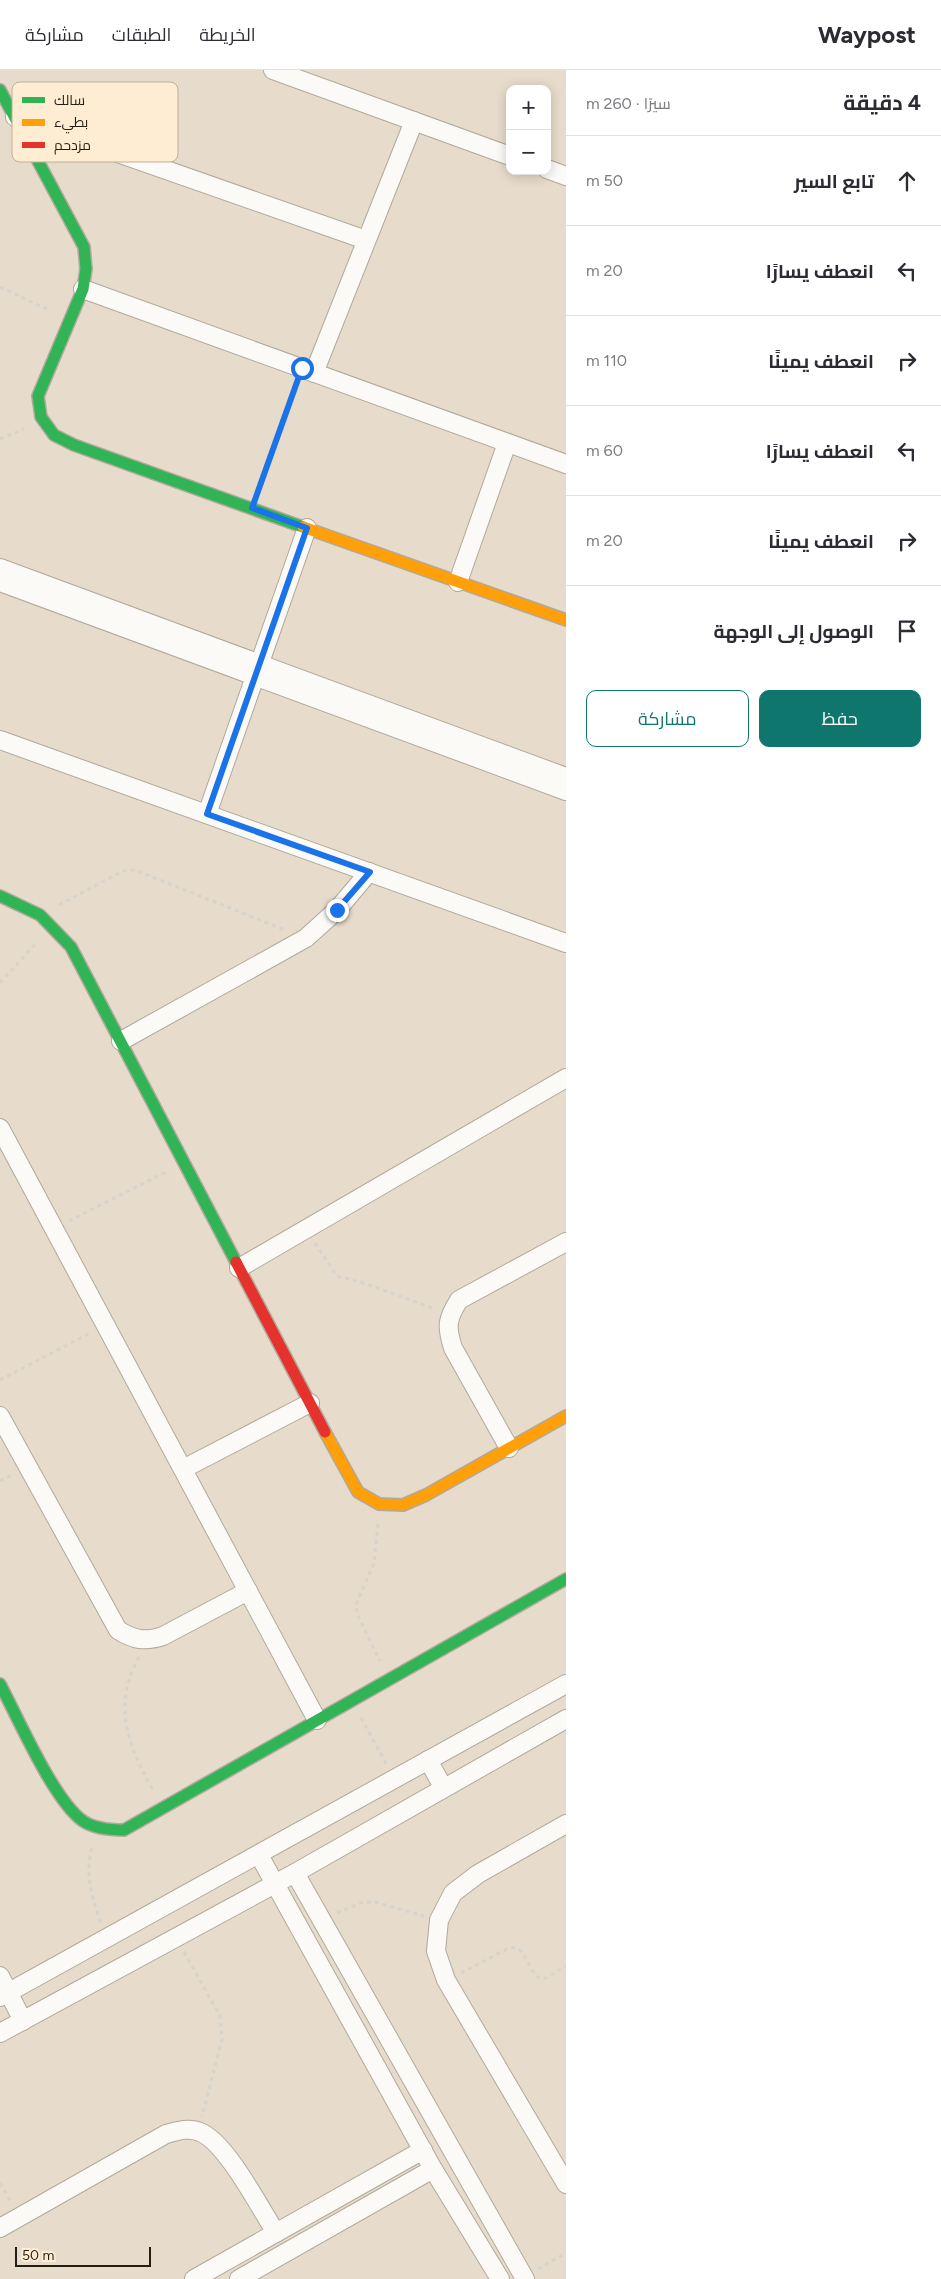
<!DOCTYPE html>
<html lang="ar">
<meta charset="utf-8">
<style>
:root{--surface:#fff;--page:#f2f2f3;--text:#2b2b33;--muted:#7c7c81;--line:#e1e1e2;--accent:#0f766e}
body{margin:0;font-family:Figtree,Cairo,sans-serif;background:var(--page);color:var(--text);direction:rtl}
.controls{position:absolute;right:15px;top:15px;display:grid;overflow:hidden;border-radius:10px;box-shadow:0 2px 12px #0003}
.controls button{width:45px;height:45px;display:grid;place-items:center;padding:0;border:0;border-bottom:1px solid var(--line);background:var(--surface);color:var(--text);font:25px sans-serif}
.scale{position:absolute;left:15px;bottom:12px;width:136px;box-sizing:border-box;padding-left:5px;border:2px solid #251e12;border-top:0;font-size:14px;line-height:18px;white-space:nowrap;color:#251e12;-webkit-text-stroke:4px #feedd3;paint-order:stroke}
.stop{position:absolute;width:15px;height:15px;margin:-11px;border:4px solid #1a73e8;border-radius:50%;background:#fff}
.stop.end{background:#1a73e8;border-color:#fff;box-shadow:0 1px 5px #0008}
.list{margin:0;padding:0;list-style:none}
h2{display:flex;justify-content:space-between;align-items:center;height:65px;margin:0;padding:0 20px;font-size:21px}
h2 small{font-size:16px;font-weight:400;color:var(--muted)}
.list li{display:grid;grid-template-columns:32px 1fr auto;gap:15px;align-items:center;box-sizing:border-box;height:90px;padding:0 20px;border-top:1px solid var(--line)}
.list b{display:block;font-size:19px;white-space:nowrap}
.list em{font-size:16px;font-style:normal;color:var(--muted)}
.actions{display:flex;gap:10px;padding:15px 20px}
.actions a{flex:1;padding:11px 0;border:1px solid var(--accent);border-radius:10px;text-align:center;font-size:18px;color:var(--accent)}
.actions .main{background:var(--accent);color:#fff}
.icon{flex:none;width:28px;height:28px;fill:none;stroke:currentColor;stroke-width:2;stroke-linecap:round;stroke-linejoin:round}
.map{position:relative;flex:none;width:566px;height:2209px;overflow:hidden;direction:ltr}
header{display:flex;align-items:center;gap:30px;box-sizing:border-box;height:70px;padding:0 25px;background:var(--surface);border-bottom:1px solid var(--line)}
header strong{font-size:24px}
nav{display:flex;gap:28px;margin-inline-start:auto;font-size:18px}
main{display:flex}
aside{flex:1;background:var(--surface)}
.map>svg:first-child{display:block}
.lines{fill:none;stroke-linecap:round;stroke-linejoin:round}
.street-casing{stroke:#b1a99b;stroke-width:20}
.fast-casing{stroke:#b1a99b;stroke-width:14}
.slow-casing{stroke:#b1a99b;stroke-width:14}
.jam-casing{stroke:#b1a99b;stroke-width:14}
.path{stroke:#d7d4ce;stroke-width:3;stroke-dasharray:4 4;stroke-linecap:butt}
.street{stroke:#fbfaf7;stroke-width:18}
.fast{stroke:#30b455;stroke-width:11}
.slow{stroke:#ff9f0a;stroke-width:11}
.jam{stroke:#e5322d;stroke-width:11}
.route{stroke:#1a73e8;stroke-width:6}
.key{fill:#feedd3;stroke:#bdaf99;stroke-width:1}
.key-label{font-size:14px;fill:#251e12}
</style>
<header>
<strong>Waypost</strong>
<nav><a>الخريطة</a><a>الطبقات</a><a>مشاركة</a></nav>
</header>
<main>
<aside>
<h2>4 دقيقة<small>سيرًا · 260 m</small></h2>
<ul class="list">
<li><svg class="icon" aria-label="ahead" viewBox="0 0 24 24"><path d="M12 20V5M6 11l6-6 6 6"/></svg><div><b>تابع السير</b></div><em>50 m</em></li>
<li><svg class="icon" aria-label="left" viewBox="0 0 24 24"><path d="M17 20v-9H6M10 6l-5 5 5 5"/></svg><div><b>انعطف يسارًا</b></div><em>20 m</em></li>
<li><svg class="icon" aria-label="right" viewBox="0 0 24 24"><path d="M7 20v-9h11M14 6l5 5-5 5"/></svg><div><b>انعطف يمينًا</b></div><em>110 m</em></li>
<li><svg class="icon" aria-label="left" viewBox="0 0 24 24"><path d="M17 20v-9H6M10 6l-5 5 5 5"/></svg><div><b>انعطف يسارًا</b></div><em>60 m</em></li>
<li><svg class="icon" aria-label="right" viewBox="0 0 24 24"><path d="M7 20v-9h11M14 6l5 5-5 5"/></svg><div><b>انعطف يمينًا</b></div><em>20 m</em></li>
<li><svg class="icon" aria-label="arrive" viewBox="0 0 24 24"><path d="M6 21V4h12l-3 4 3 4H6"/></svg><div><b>الوصول إلى الوجهة</b></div></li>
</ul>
<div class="actions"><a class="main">حفظ</a><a>مشاركة</a></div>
</aside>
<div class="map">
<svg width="566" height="2209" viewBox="0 0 566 2209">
<rect width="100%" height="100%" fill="#e7dccb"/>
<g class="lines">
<g class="street-casing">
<g id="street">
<polyline points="273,0 510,86"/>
<polyline points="15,47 366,170"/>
<polyline points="547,99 566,106"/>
<polyline points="83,219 566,394"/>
<polyline points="314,303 414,51"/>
<polyline points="0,498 566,707"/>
<polyline points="0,512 566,721"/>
<polyline points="458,512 507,373"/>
<polyline points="0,670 566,873"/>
<polyline points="207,744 307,458"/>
<polyline points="121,971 306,868 337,840 369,802"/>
<polyline points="0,1058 317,1650"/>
<polyline points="239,1198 566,1008"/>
<path d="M0 1346 118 1560C134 1570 145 1572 163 1566L248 1521"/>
<path d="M509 1378 453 1278C446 1256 447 1249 459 1230L566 1172"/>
<polyline points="183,1399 310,1333"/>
<polyline points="428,1690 443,1717"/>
<polyline points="566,1754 478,1804 453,1823 439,1850 436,1881 446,1910 566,2114"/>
<polyline points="259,1785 433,2099 500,2209"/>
<polyline points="295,1803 525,2209"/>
<polyline points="0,1906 23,1951"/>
<polyline points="0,1927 566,1614"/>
<polyline points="0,1963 295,1803 566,1649"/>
<path d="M0 2158 166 2064C177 2061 189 2057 200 2062 226 2072 260 2138 276 2163"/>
<polyline points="194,2209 423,2080"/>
<polyline points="239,2209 433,2099"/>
</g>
</g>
<g class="fast-casing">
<g id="fast">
<polyline points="0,20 84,177 86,199 83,219 38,326 41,347 54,365 74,375 303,457"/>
<polyline points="0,826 40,845 71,877 236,1192"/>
<path d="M0 1614C18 1648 54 1731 83 1751 95 1759 110 1760 124 1760L566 1509"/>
</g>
</g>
<g class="slow-casing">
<g id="slow">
<polyline points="303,457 566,550"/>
<polyline points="325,1362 358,1422 379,1434 403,1435 426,1425 566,1346"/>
</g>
</g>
<g class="jam-casing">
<polyline id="jam" points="236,1192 325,1362"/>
</g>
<g class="path">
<polyline points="0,217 51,241"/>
<polyline points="0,369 24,359"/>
<polyline points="259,418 297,314"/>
<polyline points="59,835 123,801 135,800 285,860"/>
<polyline points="0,913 38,871"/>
<polyline points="69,1151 166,1102"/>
<polyline points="315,1173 337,1206 361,1212 435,1239"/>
<polyline points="0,1310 92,1262"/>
<polyline points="0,1411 14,1404"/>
<polyline points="378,1454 374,1493 356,1535 357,1544 380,1591"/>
<path d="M139 1587C112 1635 128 1676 153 1720"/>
<polyline points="361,1648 387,1695"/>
<path d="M92 1778C84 1804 93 1827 100 1852"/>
<polyline points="337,1843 363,1832 375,1832 424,1846"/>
<polyline points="184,1882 220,1946 222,1969 202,2047"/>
<path d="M461 1903 509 1878C528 1875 526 1901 541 1909L546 1908 566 1896"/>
<polyline points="0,2113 12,2134"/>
<polyline points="538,2199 566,2183"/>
</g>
<use href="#street" class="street"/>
<use href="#fast" class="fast"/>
<use href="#slow" class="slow"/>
<use href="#jam" class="jam"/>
</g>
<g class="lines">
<polyline class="route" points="302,298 252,438 307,458 207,744 370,802 337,840"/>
</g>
<rect x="12" y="12" width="166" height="80" rx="8" class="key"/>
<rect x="22" y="27" width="23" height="6" fill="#30b455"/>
<rect x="22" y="49" width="23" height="7" fill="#ff9f0a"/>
<rect x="22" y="72" width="23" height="6" fill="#e5322d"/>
<g class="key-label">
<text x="54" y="35">سالك</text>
<text x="54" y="57">بطيء</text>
<text x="54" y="80">مزدحم</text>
</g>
</svg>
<div class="controls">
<button>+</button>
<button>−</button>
</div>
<div class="scale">50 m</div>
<div class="stop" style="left:302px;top:298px"></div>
<div class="stop end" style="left:337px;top:840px"></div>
</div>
</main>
